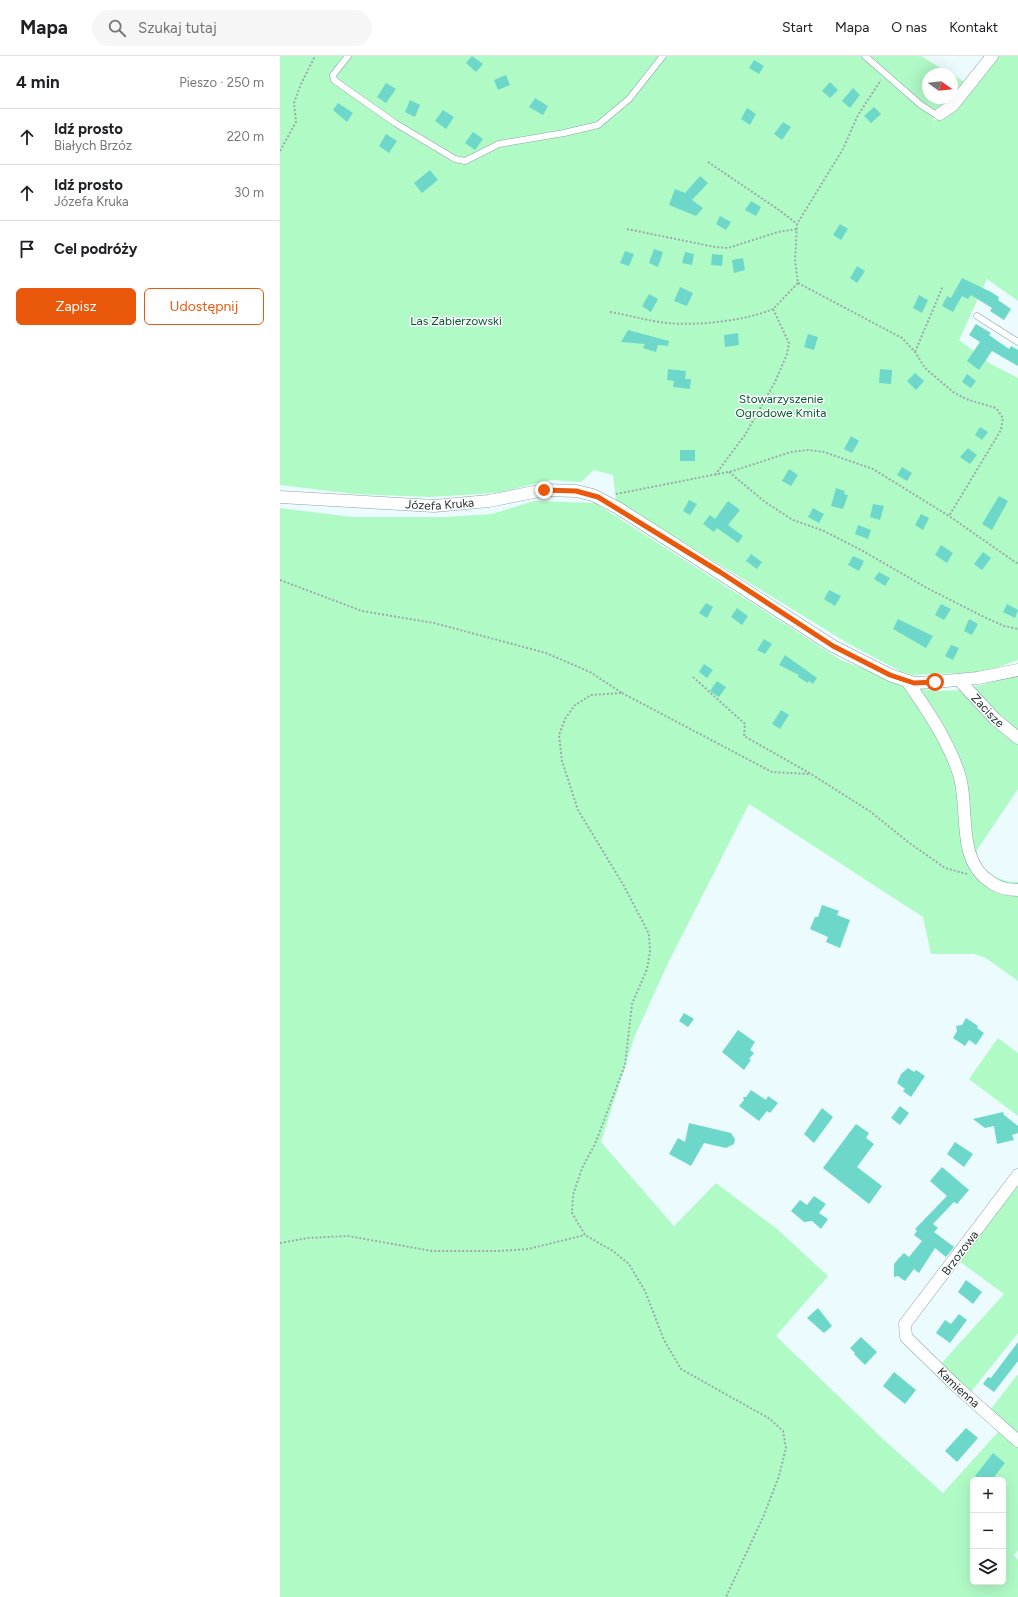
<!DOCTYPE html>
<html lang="pl">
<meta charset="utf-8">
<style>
:root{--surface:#fff;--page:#f6f6f6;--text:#202124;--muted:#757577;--line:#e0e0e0;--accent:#ea580c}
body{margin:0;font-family:Figtree,sans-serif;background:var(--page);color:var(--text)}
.controls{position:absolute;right:12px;bottom:12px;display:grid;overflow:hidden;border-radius:6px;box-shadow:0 4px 16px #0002}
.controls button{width:36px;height:36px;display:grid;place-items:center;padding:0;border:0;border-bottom:1px solid var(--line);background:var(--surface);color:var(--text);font:20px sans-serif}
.compass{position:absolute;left:642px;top:12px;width:36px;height:36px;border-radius:50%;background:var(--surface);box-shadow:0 4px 16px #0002;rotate:105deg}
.stop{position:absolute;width:12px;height:12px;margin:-9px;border:3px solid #ea580c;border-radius:50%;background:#fff}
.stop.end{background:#ea580c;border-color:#fff;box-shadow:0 1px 4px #0008}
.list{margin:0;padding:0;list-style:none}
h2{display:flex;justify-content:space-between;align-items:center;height:52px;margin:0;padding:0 16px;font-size:17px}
h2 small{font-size:13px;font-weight:400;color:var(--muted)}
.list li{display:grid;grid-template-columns:26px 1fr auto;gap:12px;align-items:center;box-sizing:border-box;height:56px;padding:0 16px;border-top:1px solid var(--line)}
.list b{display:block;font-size:15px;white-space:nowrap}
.list p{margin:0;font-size:13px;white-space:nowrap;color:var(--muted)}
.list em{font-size:13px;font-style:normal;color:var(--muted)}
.actions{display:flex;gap:8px;padding:12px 16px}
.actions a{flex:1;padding:9px 0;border:1px solid var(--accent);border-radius:6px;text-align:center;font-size:14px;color:var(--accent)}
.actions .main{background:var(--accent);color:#fff}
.icon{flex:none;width:22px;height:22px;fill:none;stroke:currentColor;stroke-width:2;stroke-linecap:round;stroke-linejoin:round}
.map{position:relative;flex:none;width:738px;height:1541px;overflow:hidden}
header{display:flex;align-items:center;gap:24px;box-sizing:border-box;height:56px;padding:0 20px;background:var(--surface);border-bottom:1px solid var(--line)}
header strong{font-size:19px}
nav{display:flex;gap:22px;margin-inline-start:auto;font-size:14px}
.search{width:280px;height:36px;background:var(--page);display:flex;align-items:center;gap:10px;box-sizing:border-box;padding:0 14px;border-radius:22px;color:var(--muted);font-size:15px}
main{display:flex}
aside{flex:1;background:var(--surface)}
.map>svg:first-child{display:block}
.green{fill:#b0fac6;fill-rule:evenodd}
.building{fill:#6dd8ca}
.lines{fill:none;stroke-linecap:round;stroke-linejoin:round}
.service-casing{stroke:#8ca4aa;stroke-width:7}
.minor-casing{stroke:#8ca4aa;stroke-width:13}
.path{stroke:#9ca9ab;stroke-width:2;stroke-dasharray:2 2;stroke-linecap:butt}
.service{stroke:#fff;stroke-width:6}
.minor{stroke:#fff;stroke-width:12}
.route{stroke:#ea580c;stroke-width:5}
.labels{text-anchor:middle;stroke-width:3;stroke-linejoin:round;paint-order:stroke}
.park-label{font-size:12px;fill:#005a2e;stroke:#fff}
.street-label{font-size:12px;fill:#273133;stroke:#fff}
</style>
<header>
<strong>Mapa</strong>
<div class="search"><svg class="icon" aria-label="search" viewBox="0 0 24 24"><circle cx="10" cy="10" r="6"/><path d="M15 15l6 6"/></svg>Szukaj tutaj</div>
<nav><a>Start</a><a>Mapa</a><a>O nas</a><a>Kontakt</a></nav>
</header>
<main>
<aside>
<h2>4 min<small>Pieszo · 250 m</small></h2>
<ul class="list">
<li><svg class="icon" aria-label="ahead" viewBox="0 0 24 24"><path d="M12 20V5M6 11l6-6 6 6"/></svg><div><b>Idź prosto</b><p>Białych Brzóz</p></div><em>220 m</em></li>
<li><svg class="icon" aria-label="ahead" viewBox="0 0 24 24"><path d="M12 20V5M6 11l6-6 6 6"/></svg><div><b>Idź prosto</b><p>Józefa Kruka</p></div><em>30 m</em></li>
<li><svg class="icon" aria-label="arrive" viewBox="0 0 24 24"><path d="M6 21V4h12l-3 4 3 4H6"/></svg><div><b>Cel podróży</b></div></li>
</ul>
<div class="actions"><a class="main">Zapisz</a><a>Udostępnij</a></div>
</aside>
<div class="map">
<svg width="738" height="1541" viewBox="0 0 738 1541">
<rect width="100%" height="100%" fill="#ecfbfe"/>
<g class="green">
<polygon points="0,0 641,0 671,18 648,18 648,42 672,42 672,18 685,26 668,48 656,53 653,65 666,60 716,0 738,0 738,245 707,223 679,284 711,308 738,322 738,604 705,616 633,619 622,616 569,588 336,445 333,419 314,414 301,426 271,424 216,437 150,441 74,438 0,429"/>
<path d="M254 445 315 447 561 604 630 631 656 635 685 634 738 687V733L697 794 698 808C711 818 721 827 738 826V925L706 902 694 898H651L643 861 469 748 387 909 354 982 321 1086 394 1170 436 1127 497 1173 548 1220 496 1280 604 1384 663 1437 720 1374 738 1390V1494L734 1499 738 1504V1541H0V452L73 461H166L212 458ZM693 1424H723V1526H693Z"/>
<polygon points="738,618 738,674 698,641 693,631"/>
<polygon points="718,982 738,997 738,1060 689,1023"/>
<polygon points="738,1125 738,1277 690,1337 660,1309 724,1238 679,1205"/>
<polygon points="738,1318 738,1379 710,1354"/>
</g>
<g class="building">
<polygon points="192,0 203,8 196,16 186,7"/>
<polygon points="474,4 484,10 479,18 469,12"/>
<polygon points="226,19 230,29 218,34 214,24"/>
<polygon points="550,26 558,34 550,42 542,35"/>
<polygon points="106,27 116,33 106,47 97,41"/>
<polygon points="573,32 580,39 570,52 562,45"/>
<polygon points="255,42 268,50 263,59 249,51"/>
<polygon points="130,44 140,49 135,61 125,56"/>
<polygon points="58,47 73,57 67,66 53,54"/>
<polygon points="594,51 601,58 591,67 584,60"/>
<polygon points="467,52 476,58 470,69 461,63"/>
<polygon points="163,54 174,61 166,73 155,65"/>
<polygon points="503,66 511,71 502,84 494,78"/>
<polygon points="193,76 203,83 195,94 185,87"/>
<polygon points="106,78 117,85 109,97 99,90"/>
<polygon points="150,114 158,124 142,137 134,127"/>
<polygon points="420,120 428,127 412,144 423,152 416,160 389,149 395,133 405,137"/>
<polygon points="471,145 481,151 476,160 465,154"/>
<polygon points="440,160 451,166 446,174 436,168"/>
<polygon points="560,168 568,173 561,184 553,179"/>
<polygon points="374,193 383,196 378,211 369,207"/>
<polygon points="345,195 354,198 349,210 340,207"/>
<polygon points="405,196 414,198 412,209 402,207"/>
<polygon points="432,198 443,199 442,210 431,209"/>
<polygon points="463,202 465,214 454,217 452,204"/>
<polygon points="577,210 585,215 577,227 570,222"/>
<polygon points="682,222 711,236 719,241 718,244 731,253 724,264 710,255 712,252 691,239 688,243 682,240 673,256 662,250 667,240 671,242"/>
<polygon points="400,231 413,237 407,250 394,245"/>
<polygon points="369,238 378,243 371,256 362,250"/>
<polygon points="639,239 648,244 642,257 633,252"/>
<polygon points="696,268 711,277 709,279 729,293 731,290 738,294 738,310 712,295 699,314 687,305 700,286 689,279"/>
<polygon points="348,274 389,285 388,290 378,289 376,296 363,292 365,288 341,286"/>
<polygon points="458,277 459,289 445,291 444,279"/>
<polygon points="528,278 538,281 534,294 524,291"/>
<polygon points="388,313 406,315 405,323 411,323 410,333 393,331 394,325 387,324"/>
<polygon points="600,313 612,314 611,328 599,327"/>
<polygon points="635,317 644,325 636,334 627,325"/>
<polygon points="687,318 696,325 691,332 682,326"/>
<polygon points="700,371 708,376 702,384 695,379"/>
<polygon points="571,380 579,385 572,397 564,393"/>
<polygon points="688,392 697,399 690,408 680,401"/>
<rect x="400" y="394" width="15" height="11"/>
<polygon points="622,411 632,417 627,425 617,419"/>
<polygon points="509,413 518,419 511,430 502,425"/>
<polygon points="556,432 565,435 564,438 568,439 563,453 551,450"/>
<polygon points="719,440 728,445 712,474 702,468"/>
<polygon points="409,444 417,448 410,459 403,455"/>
<polygon points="448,445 460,454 448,469 463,480 458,487 437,472 434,476 423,468 430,459 435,463"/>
<polygon points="593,448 604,450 600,464 590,461"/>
<polygon points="533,452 544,458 539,467 528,461"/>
<polygon points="641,458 649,462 643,474 635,469"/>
<polygon points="578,469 591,474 588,483 575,478"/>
<polygon points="661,489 673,497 667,507 655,499"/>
<polygon points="703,496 711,502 702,514 694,508"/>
<polygon points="471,498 482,506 477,513 466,505"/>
<polygon points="573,500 584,505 579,515 568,509"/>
<polygon points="599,516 610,522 605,530 594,523"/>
<polygon points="549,534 561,540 555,550 544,543"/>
<polygon points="426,547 433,551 427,562 419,557"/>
<polygon points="661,548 671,553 664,564 655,559"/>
<polygon points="727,548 738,554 735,562 723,556"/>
<polygon points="457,552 468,560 462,569 451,561"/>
<polygon points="618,563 653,580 646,592 613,573"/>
<polygon points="689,563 698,568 692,579 684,575"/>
<polygon points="484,583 492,588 485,598 477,594"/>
<polygon points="671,589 679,592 673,604 665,600"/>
<polygon points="505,599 537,622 533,628 529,625 528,627 518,621 519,619 499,609"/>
<polygon points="424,608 433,614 427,622 419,616"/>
<polygon points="437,625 446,631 439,641 430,635"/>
<polygon points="501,654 509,659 500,673 492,668"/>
<polygon points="542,849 559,855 557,859 570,864 560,892 546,886 548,881 530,873 535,861 538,861"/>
<polygon points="404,957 414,963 408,971 399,965"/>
<polygon points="686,962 698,970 697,972 704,977 696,989 689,984 685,990 673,982 677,975 676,970 682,969"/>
<polygon points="458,974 475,986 470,994 474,997 469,1003 471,1004 464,1014 442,996"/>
<polygon points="628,1012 634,1016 636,1014 645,1020 631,1041 623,1035 625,1033 617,1027 621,1018"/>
<polygon points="471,1034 486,1044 488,1040 498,1047 490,1057 487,1055 479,1065 459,1050 464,1044 463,1041 466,1041"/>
<polygon points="620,1050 629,1057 620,1069 611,1062"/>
<polygon points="542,1052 553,1061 534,1087 524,1078"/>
<polygon points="723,1056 724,1059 738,1070 738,1077 732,1079 734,1084 717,1088 714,1070 705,1072 693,1063"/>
<polygon points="409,1067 451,1077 455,1083 454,1088 446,1092 424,1087 411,1110 389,1098 398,1082 405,1086"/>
<polygon points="576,1068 589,1077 586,1082 594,1088 577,1111 602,1130 589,1148 543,1112"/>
<polygon points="675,1086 693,1098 684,1111 667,1098"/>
<polygon points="662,1111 689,1134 677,1148 674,1146 653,1168 658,1172 654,1176 674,1191 666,1201 655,1192 639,1217 634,1213 625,1225 618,1220 614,1221 614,1208 619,1202 624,1197 629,1201 642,1185 634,1179 637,1175 635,1173 667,1140 650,1125"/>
<polygon points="534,1140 546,1148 539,1157 548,1163 541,1173 532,1165 524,1166 511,1155 520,1144 527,1149"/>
<polygon points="686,1224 702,1236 693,1248 678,1236"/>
<polygon points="538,1252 552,1270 544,1277 527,1262"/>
<polygon points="679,1258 687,1264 670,1287 656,1277 665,1264 671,1268"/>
<polygon points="581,1281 597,1296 585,1309 574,1298 575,1297 570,1292"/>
<polygon points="738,1286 738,1305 714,1336 703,1328 708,1321 711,1322"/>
<polygon points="614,1316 636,1334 625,1348 603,1330"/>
<polygon points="686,1372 698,1382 677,1406 665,1395"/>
<polygon points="713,1397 725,1407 712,1424 700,1424 695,1420"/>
</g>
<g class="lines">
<g class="service-casing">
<g id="service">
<polyline points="68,0 53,19 54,24 115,67 175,103 185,105 219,88 284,77 318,69 349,43 383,0"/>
<polyline points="585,0 641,49 655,58"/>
<polyline points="697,260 738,286"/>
</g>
</g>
<g class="minor-casing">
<g id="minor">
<polyline points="660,58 673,49 712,0"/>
<path id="s1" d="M0 441 154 450 209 445 264 434 296 435 313 439 338 452 553 590 610 619 634 627 655 626 698 622 738 614"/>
<path id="s2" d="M679 624 715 663 738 682"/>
<path d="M627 625C646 652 667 683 678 715 691 751 674 804 712 827 719 832 729 834 738 834"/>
<path id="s3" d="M738 1119 625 1268 626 1281 676 1330 738 1385"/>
</g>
</g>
<g class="path">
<polyline points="0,95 16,66 14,47 21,28 35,0"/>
<polyline points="428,106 499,154 517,168"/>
<polyline points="347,173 435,191 448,192 498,176 517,173"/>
<polyline points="518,227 622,282 635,296 645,312 673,336 686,343 716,352 723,362 721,374 669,460"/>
<path d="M330 256C349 259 368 265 387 267 418 270 464 265 493 253"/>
<polyline points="635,296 663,230"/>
<polyline points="449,416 485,446 513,464 544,475 581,494 647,532 704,561 724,570 738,573"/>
<polyline points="435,419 465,379 495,326 507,298 509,287 493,253 518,227 515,204 517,168 563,93 578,59 601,24"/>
<polyline points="336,438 453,415 511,396 528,394 544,396 593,413 669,460 738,508"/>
<polyline points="0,524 82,555 154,567 266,597 310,616 342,637 311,639 295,649 285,663 279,679 282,705 298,754 344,830 357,855 369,878 370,896 367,913 352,948 345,1009 315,1088 302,1112 293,1139 292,1157 305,1179 333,1195 349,1208 365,1235 384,1284 401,1313 490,1363 503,1375 506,1392 499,1420 484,1459 446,1541"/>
<polyline points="413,621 465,668 464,680 531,718 591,756 628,786 665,812 687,818"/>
<polyline points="342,637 492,716 529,718"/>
<polyline points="0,1187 28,1182 68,1180 152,1195 218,1195 248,1193 305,1179"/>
</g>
<use href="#service" class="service"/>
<use href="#minor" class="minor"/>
</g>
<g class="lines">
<polyline class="route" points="264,434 296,435 318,441 440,516 553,590 610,619 634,627 655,626"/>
</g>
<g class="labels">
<g class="park-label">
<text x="176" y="269">Las Zabierzowski</text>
<text x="501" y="347">Stowarzyszenie<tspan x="501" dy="14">Ogrodowe Kmita</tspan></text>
</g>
<g class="street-label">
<text dy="4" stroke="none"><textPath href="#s1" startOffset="160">Józefa Kruka</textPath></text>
<text dy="4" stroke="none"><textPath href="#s2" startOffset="42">Zacisze</textPath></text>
<text transform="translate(680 1197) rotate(-53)" y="4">Brzozowa</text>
<text dy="4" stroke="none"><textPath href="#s3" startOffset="273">Kamienna</textPath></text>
</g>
</g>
</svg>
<div class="controls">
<button>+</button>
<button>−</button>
<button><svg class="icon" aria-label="layers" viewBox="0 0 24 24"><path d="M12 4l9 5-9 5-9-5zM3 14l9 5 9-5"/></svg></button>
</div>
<svg class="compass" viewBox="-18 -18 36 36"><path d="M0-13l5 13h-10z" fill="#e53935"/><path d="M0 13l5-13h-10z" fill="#757577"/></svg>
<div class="stop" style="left:655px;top:626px"></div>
<div class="stop end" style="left:264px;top:434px"></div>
</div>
</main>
